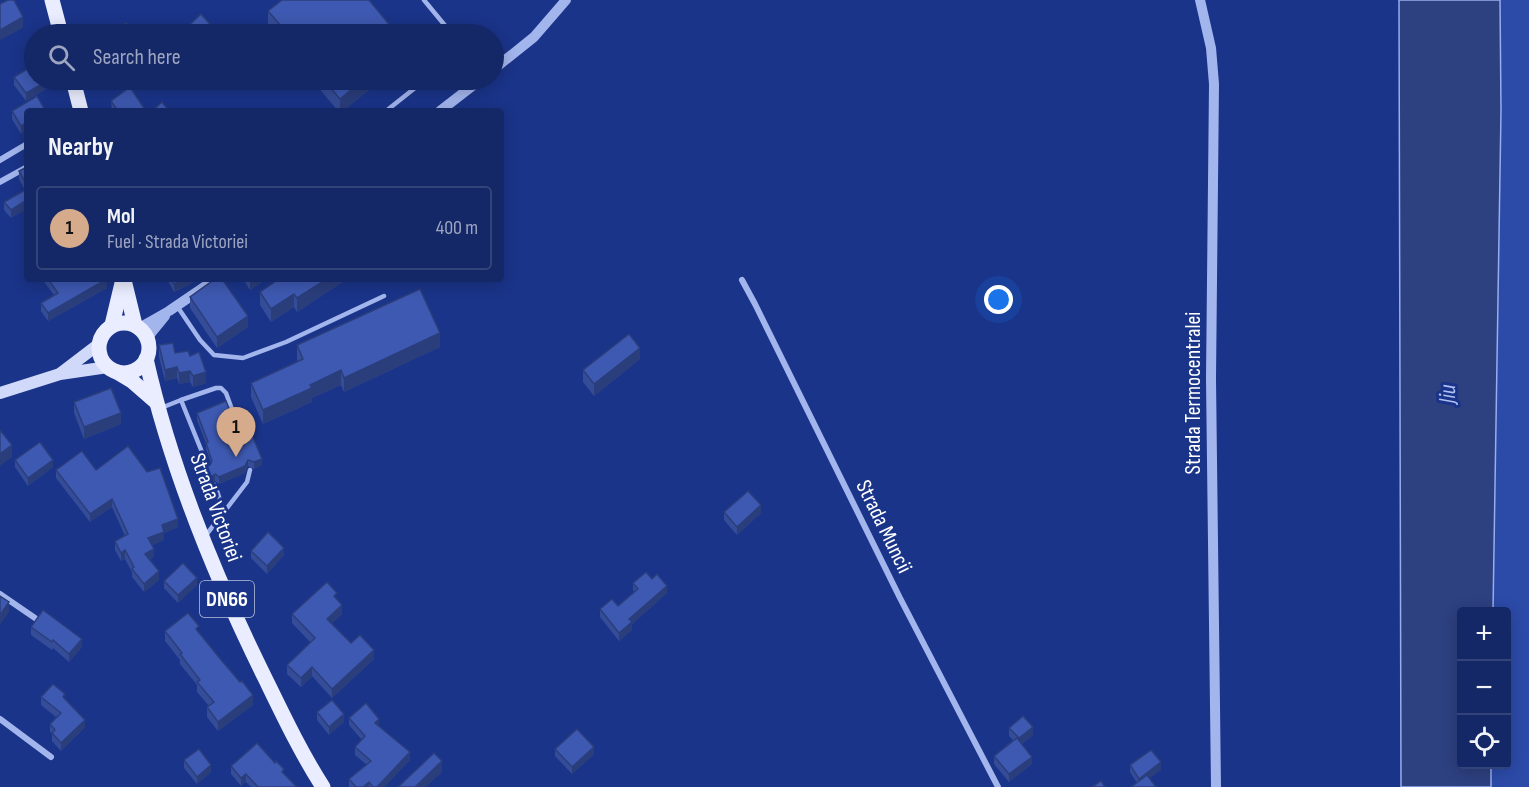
<!DOCTYPE html>
<meta charset="utf-8">
<style>
:root{--surface:#142767;--page:#1d2f6d;--text:#f1f3f6;--muted:#9da5c0;--line:#33447b;--accent:#d6ab8b}
body{margin:0;font-family:"Sofia Sans Condensed",sans-serif;background:var(--page);color:var(--text)}
.controls{position:absolute;right:18px;bottom:18px;display:grid;overflow:hidden;border-radius:6px;box-shadow:0 3px 15px #0003}
.controls button{width:54px;height:54px;display:grid;place-items:center;padding:0;border:0;border-bottom:2px solid var(--line);background:var(--surface);color:var(--text);font:30px sans-serif}
.you{position:absolute;left:999px;top:300px;width:21px;height:21px;margin:-15px;border:4px solid #fff;border-radius:50%;background:#1a73e8;box-shadow:0 0 0 9px #1a73e833}
.badge{display:grid;place-items:center;width:39px;height:39px;border-radius:50%;background:var(--accent);color:#111;font-size:20px;font-weight:700}
.pin{position:absolute;translate:-50% -50px;filter:drop-shadow(0 2px 3px #0008)}
.pin::after{content:'';position:absolute;top:32px;width:21px;height:18px;background:inherit;clip-path:polygon(0 0,100% 0,50% 100%)}
.list{margin:0;padding:0;list-style:none}
h2{display:flex;justify-content:space-between;align-items:center;height:78px;margin:0;padding:0 24px;font-size:26px}
h2 small{font-size:20px;font-weight:400;color:var(--muted)}
.list li{display:grid;grid-template-columns:39px 1fr auto;gap:18px;align-items:center;box-sizing:border-box;height:84px;margin:0 12px 12px;padding:0 12px;border:2px solid var(--line);border-radius:6px}
.list b{display:block;font-size:22px;white-space:nowrap}
.list p{margin:0;font-size:20px;white-space:nowrap;color:var(--muted)}
.list em{font-size:20px;font-style:normal;color:var(--muted)}
.icon{flex:none;width:33px;height:33px;fill:none;stroke:currentColor;stroke-width:2;stroke-linecap:round;stroke-linejoin:round}
.map{position:relative;flex:none;width:1529px;height:787px;overflow:hidden}
.search{position:absolute;background:var(--surface);box-shadow:0 3px 15px #0003;left:24px;top:24px;width:480px;height:66px;display:flex;align-items:center;gap:15px;box-sizing:border-box;padding:0 21px;border-radius:33px;color:var(--muted);font-size:22px}
.panel{position:absolute;background:var(--surface);box-shadow:0 3px 15px #0003;left:24px;top:108px;width:480px;height:174px;border-radius:6px}
.map>svg:first-child{display:block}
.green{fill:#2c4ba8}
.water{fill:#2d4080;stroke:#96adef;stroke-width:1.5}
.lines{fill:none;stroke-linecap:round;stroke-linejoin:round}
.service{stroke:#a3b5ed;stroke-width:4.5}
.minor{stroke:#a3b5ed;stroke-width:6}
.tertiary{stroke:#a3b5ed;stroke-width:10}
.secondary{stroke:#d0d9f9;stroke-width:12}
.primary{stroke:#e9edff;stroke-width:15}
.wall{fill:#354d98}
.shaded-wall{fill:#2b3e7c}
.building{fill:#3e59b1;stroke:#2b3e7c;stroke-width:1.5}
.labels{text-anchor:middle;stroke-width:6;stroke-linejoin:round;paint-order:stroke}
.shield{fill:#1a3489;stroke:#bac2dc;stroke-width:1.5}
.shield-label{font-size:21px;font-weight:bold;fill:#fff}
.street-label{font-size:22px;fill:#fff;stroke:#1a3489}
.water-label{font-size:24px;font-style:italic;fill:#afc0f4;stroke:#1a3489}
</style>
<div class="map">
<svg width="1529" height="787" viewBox="0 0 1529 787">
<rect width="100%" height="100%" fill="#1a3489"/>
<polygon class="green" points="1500,0 1529,0 1529,787 1491,787 1491,765 1506,764 1506,612 1493,611 1501,111"/>
<polygon class="water" points="1399,0 1500,0 1501,111 1493,611 1462,612 1462,764 1491,765 1491,787 1401,787"/>
<g class="lines">
<g class="service">
<polyline points="424,0 452,34"/>
<polyline points="386,111 425,80"/>
<polyline points="177,306 200,340 214,355 243,358 286,342 384,296"/>
<polyline points="181,400 216,388 221,388 226,393 241,434"/>
<polyline points="161,408 181,400 208,467"/>
<polyline points="224,512 247,482 250,470"/>
<polyline points="206,535 224,512 215,485"/>
</g>
<g class="minor">
<polyline points="0,160 27,144"/>
<polyline points="0,182 27,167"/>
<polyline points="742,280 755,304 900,598 998,787"/>
<polyline points="0,594 35,618"/>
<polyline points="0,719 51,757"/>
</g>
<g class="tertiary">
<polyline points="1200,0 1211,48 1214,84 1211,379 1216,787"/>
<polyline points="494,69 534,37 566,0"/>
<polyline points="440,111 480,80"/>
<polyline points="139,328 169,311 216,279"/>
<polyline points="147,338 165,316"/>
</g>
<g class="secondary">
<polyline points="61,373 99,344"/>
<polyline points="0,393 60,374 108,367"/>
</g>
<g class="primary">
<polyline points="52,0 61,34"/>
<polyline points="73,80 81,111"/>
<polyline points="125,284 135,325"/>
<circle cx="124" cy="348" r="25"/>
<polyline points="112,325 123,279"/>
<path d="M146 359C171 470 215 577 265 678 283 715 301 753 323 787"/>
<polyline points="117,372 132,381 155,401"/>
</g>
</g>
<g class="wall">
<polygon points="268,11 397,34 275,34 268,26"/>
<polygon points="14,77 46,89 26,101 14,85"/>
<polygon points="199,80 217,80 207,88"/>
<polygon points="312,80 381,80 343,111 338,111"/>
<polygon points="111,101 146,111 112,111"/>
<polygon points="12,111 45,111 21,134 12,119"/>
<polygon points="27,167 27,209 11,218 4,210 4,202 25,190 19,179 19,171"/>
<polygon points="42,279 107,279 107,288 48,321 41,311 41,303 54,295"/>
<polygon points="167,279 200,279 174,292"/>
<polygon points="243,279 266,279 250,290"/>
<polygon points="279,279 347,279 297,312 294,307 271,322 260,305 260,292"/>
<polygon points="190,297 248,327 217,348 190,308"/>
<polygon points="159,345 175,353 190,356 206,383 193,387 190,382 179,384 177,378 165,381 159,357"/>
<polygon points="297,345 440,347 344,392 341,385 312,398 312,402 263,424 251,397 251,383 298,362 297,360"/>
<polygon points="640,359 594,396 583,382 583,370"/>
<polygon points="74,402 121,424 84,439 74,413"/>
<polygon points="197,413 238,431 262,465 254,469 248,466 245,473 219,484 215,481 211,483 206,471 206,465 210,465 211,463 206,449 206,443 197,420"/>
<polygon points="15,460 53,467 28,486 15,467"/>
<polygon points="56,470 96,470 178,527 164,533 164,540 152,545 154,557 150,559 159,580 144,592 132,577 132,572 125,559 121,561 115,550 115,541 125,536 112,507 90,522 56,478"/>
<polygon points="724,512 761,513 737,535 724,520"/>
<polygon points="251,551 284,555 267,574 251,558"/>
<polygon points="652,579 667,593 632,624 632,630 619,641 600,617 600,609 618,606 635,592 633,590 633,583"/>
<polygon points="164,581 197,585 178,603 164,588"/>
<polygon points="337,600 342,614 331,624 351,643 374,659 332,698 312,676 301,687 287,674 287,665 311,643 292,623 292,614"/>
<polygon points="31,627 82,647 69,662 53,648 52,650 31,635"/>
<polygon points="165,631 199,633 253,705 218,731 207,717 207,707 209,706 197,692 197,685 180,664 180,660 165,641"/>
<polygon points="41,697 65,700 85,727 61,751 52,741 52,734 50,732 50,724 56,717 41,705"/>
<polygon points="317,712 344,722 329,735 317,720"/>
<polygon points="349,718 379,726 410,760 384,787 349,787 349,779 367,765 355,755 355,747 362,740 349,725"/>
<polygon points="1009,728 1033,735 1022,744 1032,764 1009,782 994,764 994,756 1013,740 1009,736"/>
<polygon points="555,749 594,754 572,774 555,756"/>
<polygon points="184,760 211,772 197,784 184,768"/>
<polygon points="1130,765 1161,770 1137,783 1130,772"/>
<polygon points="231,766 284,774 297,787 251,787 246,782 241,786 231,774"/>
</g>
<g class="shaded-wall">
<polygon points="23,17 23,28 0,40 0,30"/>
<polygon points="208,80 217,80 207,88 207,81"/>
<polygon points="363,80 381,80 343,111 340,111 340,99"/>
<polygon points="46,82 46,89 26,101 26,93"/>
<polygon points="27,122 27,130 21,134 21,126"/>
<polygon points="27,200 27,209 11,218 11,210"/>
<polygon points="107,279 107,288 48,321 48,313"/>
<polygon points="184,279 200,279 174,292 174,284"/>
<polygon points="250,279 266,279 250,290"/>
<polygon points="327,279 347,279 297,312 297,298"/>
<polygon points="294,294 294,307 271,322 271,309"/>
<polygon points="248,316 248,327 217,348 217,337"/>
<polygon points="440,333 440,347 344,392 344,378"/>
<polygon points="640,348 640,359 594,396 594,384"/>
<polygon points="177,367 177,378 165,381 165,370"/>
<polygon points="341,370 341,385 312,398 312,402 263,424 263,410 310,385"/>
<polygon points="190,371 190,382 179,384 179,373"/>
<polygon points="206,372 206,383 193,387 193,376"/>
<polygon points="121,413 121,424 84,439 84,427"/>
<polygon points="12,445 12,457 0,466 0,454"/>
<polygon points="262,459 262,465 254,469 254,462"/>
<polygon points="53,460 53,467 28,486 28,478"/>
<polygon points="248,460 248,466 245,473 219,484 219,477"/>
<polygon points="215,474 215,481 211,483 211,477"/>
<polygon points="112,499 112,507 90,522 90,514"/>
<polygon points="761,505 761,513 737,535 737,527"/>
<polygon points="178,519 178,527 164,533 164,540 148,547 148,538 162,525"/>
<polygon points="284,548 284,555 267,574 267,566"/>
<polygon points="154,549 154,557 145,562 145,554"/>
<polygon points="125,550 125,559 121,561 121,553"/>
<polygon points="159,571 159,580 144,592 144,584"/>
<polygon points="197,578 197,585 178,603 178,595"/>
<polygon points="667,586 667,593 632,624 632,630 619,641 619,633 629,619"/>
<polygon points="9,602 9,612 0,625 0,615"/>
<polygon points="342,605 342,614 327,628 327,619"/>
<polygon points="82,639 82,647 69,662 69,654"/>
<polygon points="374,650 374,659 332,698 332,689"/>
<polygon points="312,667 312,676 301,687 301,678"/>
<polygon points="253,695 253,705 218,731 218,722"/>
<polygon points="344,714 344,722 329,735 329,727"/>
<polygon points="379,719 379,726 375,723"/>
<polygon points="85,720 85,727 61,751 61,743"/>
<polygon points="1033,727 1033,735 1019,746 1019,738"/>
<polygon points="594,747 594,754 572,774 572,767"/>
<polygon points="410,752 410,760 384,787 377,787"/>
<polygon points="1032,757 1032,764 1009,782 1009,774"/>
<polygon points="442,761 442,772 426,787 415,787"/>
<polygon points="1161,762 1161,770 1139,786 1139,779"/>
<polygon points="211,765 211,772 197,784 197,777"/>
<polygon points="246,774 246,782 241,786 241,778"/>
<polygon points="369,782 369,787 363,787"/>
</g>
<g class="building">
<polygon points="8,0 14,0 23,17 0,30 0,4"/>
<polygon points="282,0 369,0 397,34 288,34 268,11"/>
<polygon points="201,14 216,31 212,34 184,34 182,32"/>
<polygon points="126,23 135,34 110,34"/>
<polygon points="34,65 34,80 45,80 46,82 26,93 14,77"/>
<polygon points="324,80 363,80 340,99"/>
<polygon points="130,87 146,111 118,111 111,101"/>
<polygon points="37,96 45,110 44,111 27,111 27,122 21,126 12,111"/>
<polygon points="162,102 169,111 152,111"/>
<polygon points="27,167 27,185 19,171"/>
<polygon points="27,189 27,200 11,210 4,202"/>
<polygon points="48,279 107,279 48,313 41,303 58,293"/>
<polygon points="171,279 184,279 174,284"/>
<polygon points="215,279 222,279 248,316 217,337 190,297"/>
<polygon points="279,279 327,279 297,298 294,294 271,309 260,292"/>
<polygon points="420,289 440,333 344,378 341,370 310,385 312,388 263,410 251,383 303,359 297,345"/>
<polygon points="629,334 640,348 594,384 583,370"/>
<polygon points="173,343 175,353 188,351 190,356 199,352 206,372 193,376 190,371 179,373 177,367 165,370 159,345"/>
<polygon points="111,388 121,413 84,427 74,402"/>
<polygon points="226,401 238,431 243,432 245,426 248,425 262,459 254,462 248,460 245,466 219,477 215,474 211,477 206,465 210,465 212,461 206,443 208,442 197,413"/>
<polygon points="0,430 12,445 0,454"/>
<polygon points="40,442 53,460 28,478 15,460"/>
<polygon points="128,446 147,472 160,468 178,519 162,525 164,532 148,538 154,549 145,554 159,571 144,584 132,569 134,567 125,550 121,553 115,541 128,534 112,499 90,514 56,470 82,451 96,470"/>
<polygon points="748,491 761,505 737,527 724,512"/>
<polygon points="268,532 284,548 267,566 251,551"/>
<polygon points="183,563 197,578 178,595 164,581"/>
<polygon points="646,572 652,579 657,574 667,586 629,619 632,622 619,633 600,609 612,599 618,606 638,589 633,583"/>
<polygon points="327,582 337,593 334,596 342,605 327,619 351,643 360,635 374,650 332,689 312,667 301,678 287,665 315,638 292,614"/>
<polygon points="0,596 9,602 0,615"/>
<polygon points="43,610 82,639 69,654 53,640 52,642 31,627"/>
<polygon points="188,613 199,626 196,629 222,661 240,682 242,681 253,695 218,722 207,707 214,702 197,682 200,680 180,654 182,653 165,631"/>
<polygon points="53,684 65,694 63,697 85,720 61,743 52,733 55,730 50,724 61,713 41,697"/>
<polygon points="332,700 344,714 329,727 317,712"/>
<polygon points="366,703 379,719 375,723 410,752 377,787 373,787 369,782 363,787 356,787 349,779 371,761 355,747 365,736 349,718"/>
<polygon points="1023,716 1033,727 1019,738 1009,728"/>
<polygon points="577,729 594,747 572,767 555,749"/>
<polygon points="1017,738 1032,757 1009,774 994,756"/>
<polygon points="257,743 275,763 276,761 284,769 282,772 297,787 258,787 246,774 241,778 231,766"/>
<polygon points="199,749 211,765 197,777 184,760"/>
<polygon points="1151,750 1161,762 1139,779 1130,765"/>
<polygon points="434,753 442,761 415,787 398,787"/>
<polygon points="1147,775 1156,787 1131,787"/>
<polygon points="1101,781 1105,787 1092,787"/>
</g>
<g class="labels">
<rect class="shield" x="200" y="581" width="54" height="36" rx="4.5"/>
<g class="shield-label">
<text x="227" y="606">DN66</text>
</g>
<g class="street-label">
<text transform="translate(1192 393) rotate(-90)" y="8">Strada Termocentralei</text>
<text transform="translate(217 507) rotate(70)" y="8">Strada Victoriei</text>
<text transform="translate(885 526) rotate(64)" y="8">Strada Muncii</text>
</g>
<g class="water-label">
<text transform="translate(1447 394) rotate(-89)" y="8">Jiu</text>
</g>
</g>
</svg>
<div class="controls">
<button>+</button>
<button>−</button>
<button><svg class="icon" aria-label="locate" viewBox="0 0 24 24"><circle cx="12" cy="12" r="6"/><path d="M12 2v4M12 18v4M2 12h4M18 12h4"/></svg></button>
</div>
<div class="you"></div>
<div class="pin badge" style="left:236px;top:457px">1</div>
<div class="search"><svg class="icon" aria-label="search" viewBox="0 0 24 24"><circle cx="10" cy="10" r="6"/><path d="M15 15l6 6"/></svg>Search here</div>
<section class="panel">
<h2>Nearby<small></small></h2>
<ul class="list">
<li><span class="badge">1</span><div><b>Mol</b><p>Fuel · Strada Victoriei</p></div><em>400 m</em></li>
</ul>
</section>
</div>
